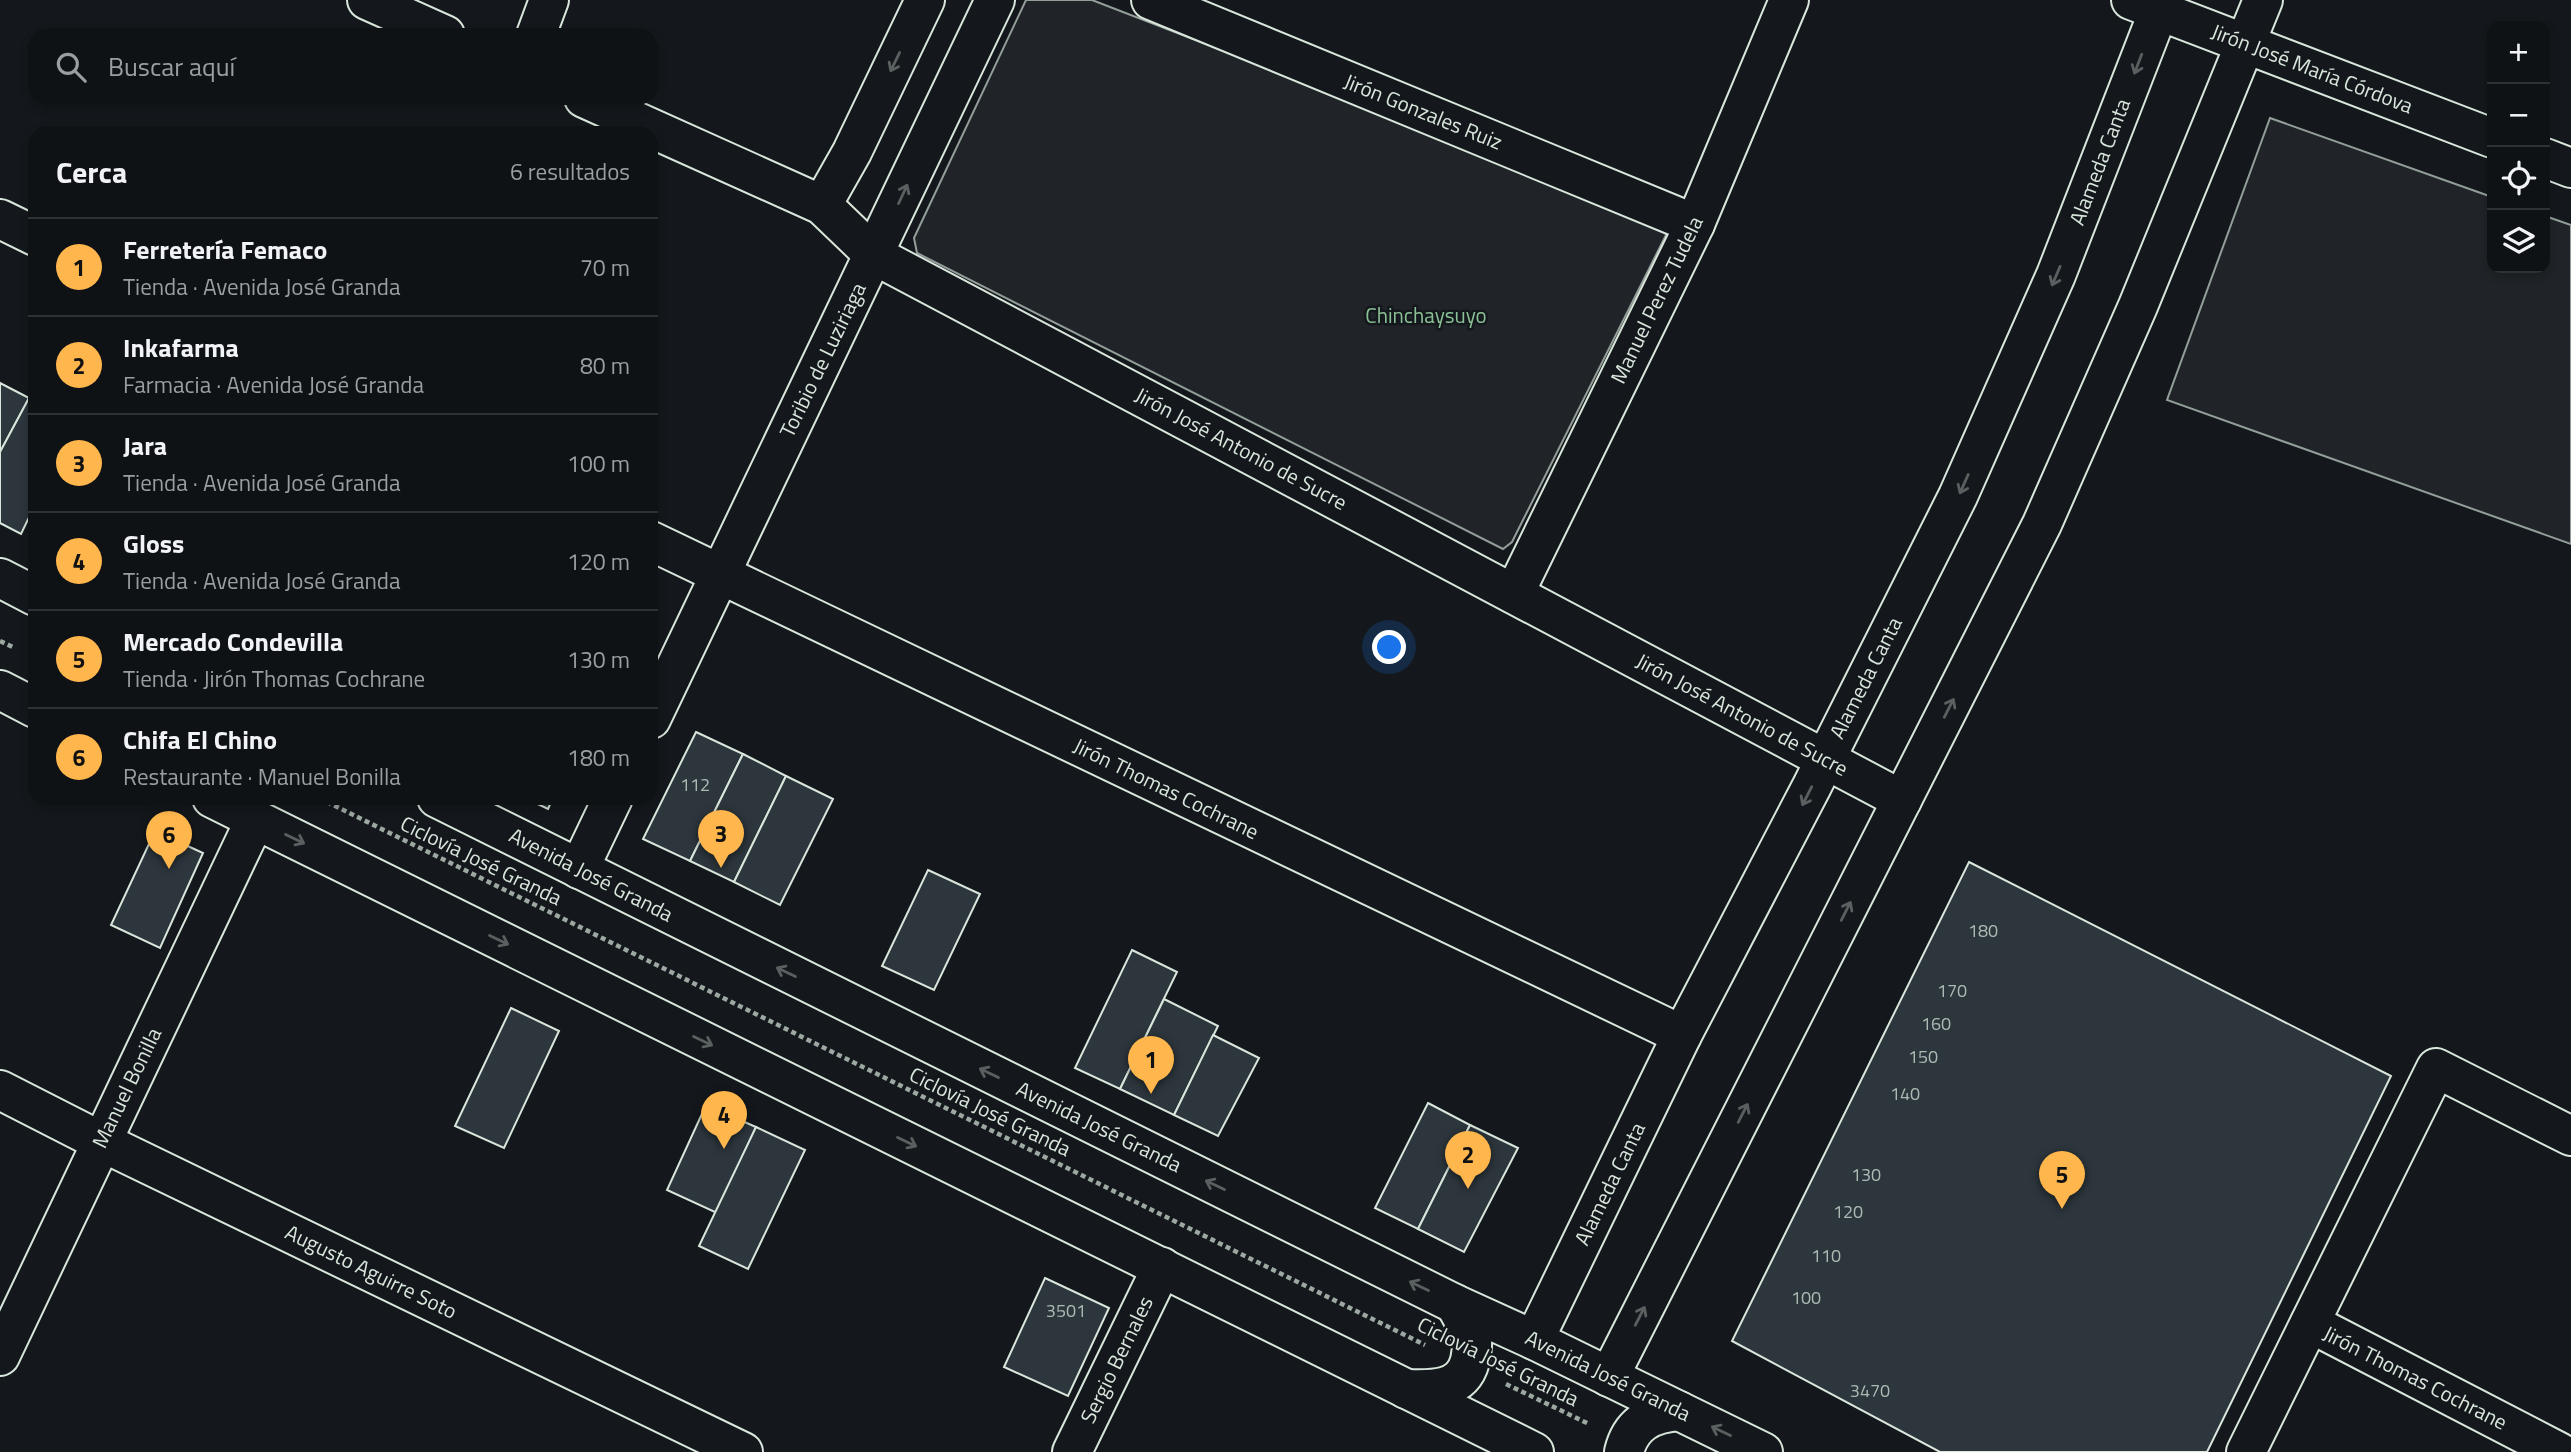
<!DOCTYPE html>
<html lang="es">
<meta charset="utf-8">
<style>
:root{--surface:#0f1215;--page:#181b1e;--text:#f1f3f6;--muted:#9b9ea0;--line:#2f3234;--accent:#ffb74d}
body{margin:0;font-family:"Titillium Web",sans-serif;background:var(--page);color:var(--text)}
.controls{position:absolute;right:21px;top:21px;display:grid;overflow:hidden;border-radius:14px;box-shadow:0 4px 10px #0003}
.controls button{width:63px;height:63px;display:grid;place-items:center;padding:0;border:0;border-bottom:2px solid var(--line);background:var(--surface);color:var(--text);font:35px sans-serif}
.you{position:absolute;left:1390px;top:648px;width:24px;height:24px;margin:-18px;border:5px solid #fff;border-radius:50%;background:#1a73e8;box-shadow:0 0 0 10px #1a73e833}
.badge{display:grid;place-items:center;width:46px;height:46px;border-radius:50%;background:var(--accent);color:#111;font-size:23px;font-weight:700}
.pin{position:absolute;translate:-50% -58px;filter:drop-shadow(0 2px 4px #0008)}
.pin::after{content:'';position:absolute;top:37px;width:24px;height:21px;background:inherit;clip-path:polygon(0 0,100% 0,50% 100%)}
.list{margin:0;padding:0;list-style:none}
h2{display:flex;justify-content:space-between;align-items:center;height:91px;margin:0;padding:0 28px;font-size:30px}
h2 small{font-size:23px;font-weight:400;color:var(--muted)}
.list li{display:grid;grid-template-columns:46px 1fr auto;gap:21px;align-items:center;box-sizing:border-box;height:98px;padding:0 28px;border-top:2px solid var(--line)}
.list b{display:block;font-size:26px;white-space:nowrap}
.list p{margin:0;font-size:23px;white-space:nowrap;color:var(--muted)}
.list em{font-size:23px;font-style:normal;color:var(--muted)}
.icon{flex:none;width:38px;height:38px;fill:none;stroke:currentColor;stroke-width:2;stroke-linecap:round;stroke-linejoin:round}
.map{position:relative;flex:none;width:2571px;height:1452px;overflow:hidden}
.search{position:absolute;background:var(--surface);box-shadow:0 4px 10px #0003;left:28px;top:28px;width:630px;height:77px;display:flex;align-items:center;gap:18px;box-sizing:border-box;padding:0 24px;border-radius:21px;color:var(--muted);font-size:26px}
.panel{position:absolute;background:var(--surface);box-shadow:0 4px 10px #0003;left:28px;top:126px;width:630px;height:679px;border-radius:21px}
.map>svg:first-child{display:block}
.green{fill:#202428;stroke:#939e99;stroke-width:2}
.building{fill:#2c363c;stroke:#d8e6dc;stroke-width:2}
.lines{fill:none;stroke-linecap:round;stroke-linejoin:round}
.minor-casing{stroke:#d8e6dc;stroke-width:42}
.secondary-casing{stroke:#d8e6dc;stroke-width:42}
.path{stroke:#9da8a2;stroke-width:4.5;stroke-dasharray:5 3.5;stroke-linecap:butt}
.minor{stroke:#14181c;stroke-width:38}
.secondary{stroke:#14181c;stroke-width:38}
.oneway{stroke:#59605f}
.labels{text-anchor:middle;stroke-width:5;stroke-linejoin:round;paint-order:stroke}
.number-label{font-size:18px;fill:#adbab4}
.street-label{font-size:21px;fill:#d8e6dc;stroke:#14181c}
.park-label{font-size:21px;fill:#8ac095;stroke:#14181c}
</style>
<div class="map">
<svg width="2571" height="1452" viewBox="0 0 2571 1452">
<rect width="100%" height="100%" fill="#14181c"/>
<g class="green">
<polygon points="1026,0 1092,0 1661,220 1668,231 1512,542 1503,549 917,253 914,238"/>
<polygon points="2270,118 2492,197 2492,268 2545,268 2545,216 2571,225 2571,544 2167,400"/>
</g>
<g class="building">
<polygon points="0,383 29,398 0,452"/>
<polygon points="29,398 35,401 35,505 21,534 0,523 0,452"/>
<polygon points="696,732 743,754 690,861 643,839"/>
<polygon points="743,754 786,776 734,882 690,861"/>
<polygon points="786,776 833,799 780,905 734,882"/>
<polygon points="525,798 553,798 548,809"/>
<polygon points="155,831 203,853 160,948 111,925"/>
<polygon points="1969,862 2391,1076 2207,1452 1940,1452 1732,1341"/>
<polygon points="928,870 980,894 934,990 882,966"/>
<polygon points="1132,950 1177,972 1120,1089 1075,1068"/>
<polygon points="1164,999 1218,1026 1174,1115 1120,1089"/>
<polygon points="511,1008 559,1031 504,1148 455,1126"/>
<polygon points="1213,1035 1259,1058 1218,1136 1174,1115"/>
<polygon points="1428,1103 1470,1125 1418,1229 1375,1208"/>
<polygon points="706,1105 756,1127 717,1213 667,1190"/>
<polygon points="1470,1125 1518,1148 1464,1252 1418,1229"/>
<polygon points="756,1127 805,1150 748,1269 699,1246"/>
<polygon points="1045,1278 1109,1308 1068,1396 1004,1367"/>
</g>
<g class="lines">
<g class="minor-casing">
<g id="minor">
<polyline points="367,0 445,35"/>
<polyline points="1151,0 1695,224"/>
<polyline points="2131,0 2492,138"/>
<polyline points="536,35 549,0"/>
<polyline points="584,98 822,205 874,255 1902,800"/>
<polyline points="2545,158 2571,168"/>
<polyline points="822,205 852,152 925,0"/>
<polyline points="0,219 35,236"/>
<polyline points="651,541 1682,1035"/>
<polyline points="1514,594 1695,224 1789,0"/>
<polyline points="651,719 995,0"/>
<polyline points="579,869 613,798"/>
<polyline points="0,1090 102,1142 743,1452"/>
<polyline points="2310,1323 2559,1452"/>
<polyline points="1534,1340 1682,1035 1812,786 1958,496 2056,275 2163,0"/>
<polyline points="0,1356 255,820"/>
<polyline points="1609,1377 2042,524 2138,306 2263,0"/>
<polyline points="1072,1452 1162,1267"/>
<polyline points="2246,1452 2436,1068 2571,1136"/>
</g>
</g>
<g class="secondary-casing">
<g id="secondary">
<polyline points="0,578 35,596"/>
<polyline points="0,690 35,708"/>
<polyline points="212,798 1534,1452"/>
<polyline points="437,798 1455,1304 1534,1340 1763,1452"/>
<path d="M1406 1389C1432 1390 1462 1391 1470 1361 1471 1354 1473 1345 1472 1339 1468 1327 1461 1315 1455 1304"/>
<path d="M1624 1452C1631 1423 1652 1413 1679 1411"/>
</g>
</g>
<g class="path">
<polyline points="0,641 15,648"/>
<polyline points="319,798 1425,1345"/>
<polyline points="1506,1384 1589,1424"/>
</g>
<use href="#minor" class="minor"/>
<use href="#secondary" class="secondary"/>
</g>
<defs><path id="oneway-shaft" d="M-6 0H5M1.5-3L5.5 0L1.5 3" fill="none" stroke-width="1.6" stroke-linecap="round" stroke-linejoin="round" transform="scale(1.75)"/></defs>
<g class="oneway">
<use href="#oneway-shaft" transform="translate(895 62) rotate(116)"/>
<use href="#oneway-shaft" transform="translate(2138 64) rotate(111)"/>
<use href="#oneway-shaft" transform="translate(903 194) rotate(-65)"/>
<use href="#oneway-shaft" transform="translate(2056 276) rotate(113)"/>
<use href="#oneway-shaft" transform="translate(1964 484) rotate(114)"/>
<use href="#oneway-shaft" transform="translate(1949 708) rotate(-63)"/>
<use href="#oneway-shaft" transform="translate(1807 796) rotate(117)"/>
<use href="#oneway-shaft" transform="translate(295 839) rotate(26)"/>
<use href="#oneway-shaft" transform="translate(1846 911) rotate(-63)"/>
<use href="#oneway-shaft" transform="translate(499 940) rotate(26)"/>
<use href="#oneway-shaft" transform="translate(786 972) rotate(-154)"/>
<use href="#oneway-shaft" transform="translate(703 1041) rotate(26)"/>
<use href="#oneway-shaft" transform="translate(989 1073) rotate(-154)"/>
<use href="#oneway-shaft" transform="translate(1743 1113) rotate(-63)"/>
<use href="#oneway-shaft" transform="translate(907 1142) rotate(26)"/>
<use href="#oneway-shaft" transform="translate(1215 1185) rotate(-154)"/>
<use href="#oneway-shaft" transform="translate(1419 1286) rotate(-154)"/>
<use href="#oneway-shaft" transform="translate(1640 1316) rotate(-63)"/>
<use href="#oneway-shaft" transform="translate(1721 1431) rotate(-154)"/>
</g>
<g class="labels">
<g class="number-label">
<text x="695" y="791">112</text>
<text x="1983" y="937">180</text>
<text x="1952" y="997">170</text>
<text x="1936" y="1030">160</text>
<text x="1923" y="1063">150</text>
<text x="1905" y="1100">140</text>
<text x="1866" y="1181">130</text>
<text x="1848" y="1218">120</text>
<text x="1826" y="1262">110</text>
<text x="1806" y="1304">100</text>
<text x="1066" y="1317">3501</text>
<text x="1870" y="1397">3470</text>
</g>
<g class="street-label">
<text transform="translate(2312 69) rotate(21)" y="7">Jirón José María Córdova</text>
<text transform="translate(1423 112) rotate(22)" y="7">Jirón Gonzales Ruiz</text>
<text transform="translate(2100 162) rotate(-69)" y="7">Alameda Canta</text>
<text transform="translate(1657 300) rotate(-64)" y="7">Manuel Perez Tudela</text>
<text transform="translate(823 360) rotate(-64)" y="7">Toribio de Luziriaga</text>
<text transform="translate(1241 449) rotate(28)" y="7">Jirón José Antonio de Sucre</text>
<text transform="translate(1866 678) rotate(-63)" y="7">Alameda Canta</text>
<text transform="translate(1742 715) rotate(28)" y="7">Jirón José Antonio de Sucre</text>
<text transform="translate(1166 789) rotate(26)" y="7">Jirón Thomas Cochrane</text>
<text transform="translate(481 861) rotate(26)" y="7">Ciclovía José Granda</text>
<text transform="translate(591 875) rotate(27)" y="7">Avenida José Granda</text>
<text transform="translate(127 1088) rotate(-64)" y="7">Manuel Bonilla</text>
<text transform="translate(990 1112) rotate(26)" y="7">Ciclovía José Granda</text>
<text transform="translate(1099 1127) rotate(26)" y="7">Avenida José Granda</text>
<text transform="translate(1610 1184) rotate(-64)" y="7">Alameda Canta</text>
<text transform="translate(371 1272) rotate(26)" y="7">Augusto Aguirre Soto</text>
<text transform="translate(1117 1360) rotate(-64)" y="7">Sergio Bernales</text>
<text transform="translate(1498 1362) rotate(26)" y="7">Ciclovía José Granda</text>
<text transform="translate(1608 1376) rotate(26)" y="7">Avenida José Granda</text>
<text transform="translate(2415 1378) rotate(27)" y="7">Jirón Thomas Cochrane</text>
</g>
<g class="park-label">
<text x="1426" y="323">Chinchaysuyo</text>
</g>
</g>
</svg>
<div class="controls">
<button>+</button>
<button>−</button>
<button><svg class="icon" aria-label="locate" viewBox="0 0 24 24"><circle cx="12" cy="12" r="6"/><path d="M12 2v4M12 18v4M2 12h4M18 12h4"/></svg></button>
<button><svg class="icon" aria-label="layers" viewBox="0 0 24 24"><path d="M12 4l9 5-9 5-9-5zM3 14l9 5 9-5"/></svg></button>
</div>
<div class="you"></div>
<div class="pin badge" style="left:1151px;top:1094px">1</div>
<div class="pin badge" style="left:1468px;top:1189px">2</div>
<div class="pin badge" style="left:721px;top:868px">3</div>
<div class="pin badge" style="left:724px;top:1149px">4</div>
<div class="pin badge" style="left:2062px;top:1209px">5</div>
<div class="pin badge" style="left:169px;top:869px">6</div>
<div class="search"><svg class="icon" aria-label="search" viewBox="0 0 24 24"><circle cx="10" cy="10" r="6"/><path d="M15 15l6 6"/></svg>Buscar aquí</div>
<section class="panel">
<h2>Cerca<small>6 resultados</small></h2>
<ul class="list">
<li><span class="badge">1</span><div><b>Ferretería Femaco</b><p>Tienda · Avenida José Granda</p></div><em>70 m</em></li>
<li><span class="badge">2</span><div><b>Inkafarma</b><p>Farmacia · Avenida José Granda</p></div><em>80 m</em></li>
<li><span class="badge">3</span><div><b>Jara</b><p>Tienda · Avenida José Granda</p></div><em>100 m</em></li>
<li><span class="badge">4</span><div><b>Gloss</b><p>Tienda · Avenida José Granda</p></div><em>120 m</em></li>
<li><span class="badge">5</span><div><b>Mercado Condevilla</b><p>Tienda · Jirón Thomas Cochrane</p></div><em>130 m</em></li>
<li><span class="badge">6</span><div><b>Chifa El Chino</b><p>Restaurante · Manuel Bonilla</p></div><em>180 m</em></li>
</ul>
</section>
</div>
